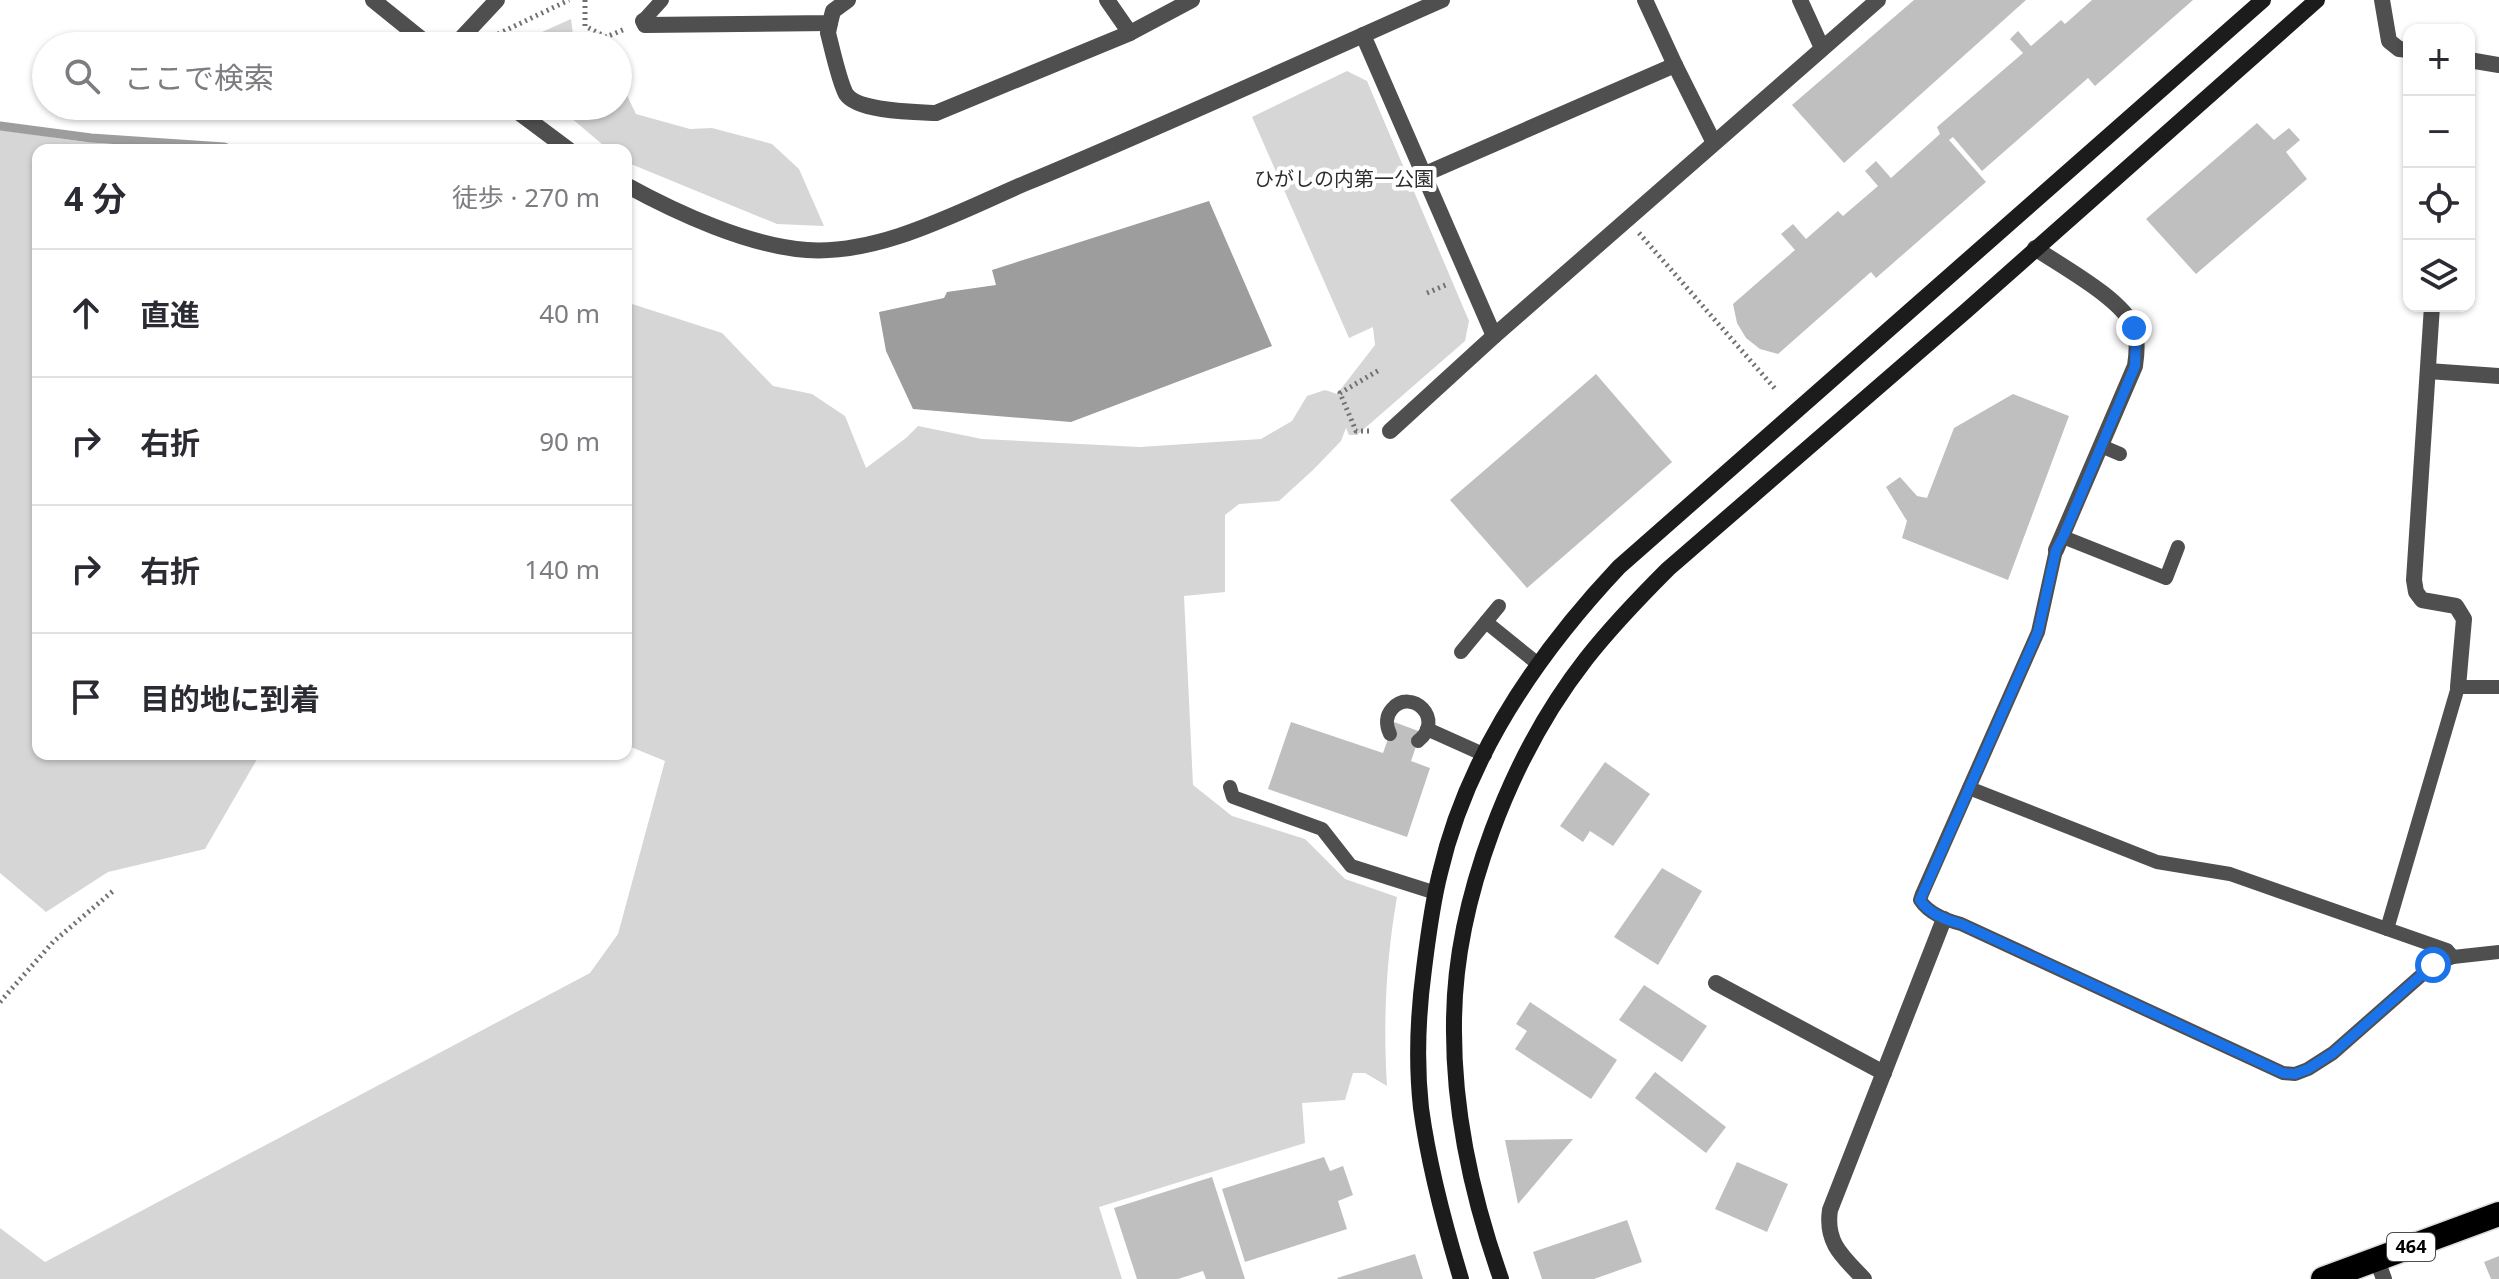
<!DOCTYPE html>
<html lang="ja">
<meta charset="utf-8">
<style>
:root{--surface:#fff;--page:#f2f2f3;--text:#2b2b33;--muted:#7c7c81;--line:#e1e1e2}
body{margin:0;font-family:"Noto Sans","Noto Sans JP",sans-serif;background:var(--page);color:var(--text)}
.controls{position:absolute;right:24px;top:24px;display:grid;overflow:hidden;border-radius:16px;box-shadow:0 2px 6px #0004}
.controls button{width:72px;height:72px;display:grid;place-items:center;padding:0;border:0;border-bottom:2px solid var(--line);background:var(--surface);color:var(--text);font:40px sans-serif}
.stop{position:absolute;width:24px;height:24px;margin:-18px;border:6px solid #1a73e8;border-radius:50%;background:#fff}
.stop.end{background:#1a73e8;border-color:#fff;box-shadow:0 2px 8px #0008}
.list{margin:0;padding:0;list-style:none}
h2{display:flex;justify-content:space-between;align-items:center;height:104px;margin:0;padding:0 32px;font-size:34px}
h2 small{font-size:26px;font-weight:400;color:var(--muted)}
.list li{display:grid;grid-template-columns:52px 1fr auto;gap:24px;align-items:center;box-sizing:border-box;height:128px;padding:0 32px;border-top:2px solid var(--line)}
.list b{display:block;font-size:30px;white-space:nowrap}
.list em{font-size:26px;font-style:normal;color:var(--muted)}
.icon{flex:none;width:44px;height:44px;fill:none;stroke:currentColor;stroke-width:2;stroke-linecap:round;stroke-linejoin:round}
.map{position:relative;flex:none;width:2499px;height:1279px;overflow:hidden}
.search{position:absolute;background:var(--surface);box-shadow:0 2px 6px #0004;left:32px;top:32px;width:600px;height:88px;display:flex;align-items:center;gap:20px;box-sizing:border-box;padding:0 28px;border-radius:44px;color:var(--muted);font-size:30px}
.panel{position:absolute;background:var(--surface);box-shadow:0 2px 6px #0004;left:32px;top:144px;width:600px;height:616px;border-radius:16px}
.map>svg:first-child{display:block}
.green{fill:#d6d6d6}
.water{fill:#9d9d9d}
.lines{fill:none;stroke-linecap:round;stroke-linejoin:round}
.stream{stroke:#9d9d9d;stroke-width:9}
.building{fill:#bfbfbf}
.highway-casing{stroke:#dbdbdb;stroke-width:27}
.path{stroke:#717171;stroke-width:5;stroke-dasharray:2 4;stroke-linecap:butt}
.lane{stroke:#4f4f4f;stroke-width:14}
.street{stroke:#4f4f4f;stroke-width:16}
.secondary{stroke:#1c1c1c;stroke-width:16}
.highway{stroke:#000;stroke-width:24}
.route{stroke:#1a73e8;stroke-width:10}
.labels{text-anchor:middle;stroke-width:8;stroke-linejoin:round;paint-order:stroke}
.shield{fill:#fff;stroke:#4c4c4c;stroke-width:2}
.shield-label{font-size:18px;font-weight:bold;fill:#000}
.park-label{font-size:20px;fill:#2d2d2d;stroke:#fff}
</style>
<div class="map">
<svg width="2499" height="1279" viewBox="0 0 2499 1279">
<rect width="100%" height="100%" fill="#fff"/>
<g class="green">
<polygon points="571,19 573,35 597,46 511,46"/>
<path d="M1347 71 1367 81 1469 321 1465 341 1357 435H1349L1346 428 1341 441 1313 470 1279 501 1239 504 1225 515V592L1184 596 1193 785 1232 816 1305 839 1345 879 1397 897C1386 960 1383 1022 1387 1086L1365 1073H1353L1345 1100 1302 1103 1305 1143 1099 1207 1122 1279H0V1228L45 1262 590 973 618 934 665 761 626 745V302L722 333 773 386 812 394 845 416 866 468 906 438 918 426 982 439 1140 447 1261 439 1292 421 1307 396 1325 390 1337 394 1375 345 1373 327 1349 338 1252 117Z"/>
<polygon points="618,77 636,114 690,129 712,128 772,144 799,169 824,226 777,224 626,162 626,150 609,150 557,106 618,106"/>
<polygon points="0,130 86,142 177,150 38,150 38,754 260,754 205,849 108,872 46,912 0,873"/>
</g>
<polygon class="water" points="1209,201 1272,346 1071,422 913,409 886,351 879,312 944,298 947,292 996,285 992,270"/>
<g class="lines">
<polyline class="stream" points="0,126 91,138 224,147 231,150"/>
</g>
<g class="building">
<polygon points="1914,0 2026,0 1844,163 1792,105"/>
<polygon points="2092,0 2193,0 2095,86 2088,78 1982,171 1953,137 1949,140 1986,182 1876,278 1871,272 1778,354 1760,349 1746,338 1737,323 1733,304 1795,250 1781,234 1793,224 1806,239 1838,211 1843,216 1878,186 1865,171 1876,161 1891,178 1940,134 1937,127 2023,53 2010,39 2018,31 2031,46 2061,20 2065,24"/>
<polygon points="2257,123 2274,140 2289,128 2300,140 2286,152 2307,179 2196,274 2146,219"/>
<polygon points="1596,374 1672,462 1527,588 1450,500"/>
<polygon points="2013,394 2069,416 2008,580 1902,538 1907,521 1886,487 1900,477 1917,496 1927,498 1954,428"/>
<polygon points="1291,722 1383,753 1394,722 1421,732 1411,761 1430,768 1407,837 1268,789"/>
<polygon points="1605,762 1650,794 1613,846 1590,831 1583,842 1560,826"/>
<polygon points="1662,868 1702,891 1658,965 1614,937"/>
<polygon points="1644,985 1707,1026 1682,1062 1619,1020"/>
<polygon points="1530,1002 1617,1060 1591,1099 1515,1049 1527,1031 1516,1024"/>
<polygon points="1655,1072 1726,1127 1706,1153 1635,1098"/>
<polygon points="1573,1139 1518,1204 1505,1140"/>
<polygon points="1324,1157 1330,1171 1343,1166 1353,1195 1338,1201 1347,1229 1245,1262 1222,1189"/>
<polygon points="1737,1162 1788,1184 1767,1232 1715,1209"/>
<polygon points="1212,1177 1245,1279 1206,1279 1203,1271 1178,1279 1137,1279 1114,1208"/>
<polygon points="1627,1220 1642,1262 1594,1279 1542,1279 1533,1252"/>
<polygon points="1415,1254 1423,1279 1338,1279 1337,1278"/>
<polygon points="2499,1256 2499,1279 2491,1279 2484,1262"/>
</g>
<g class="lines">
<g class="highway-casing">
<polyline id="highway" points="2323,1279 2499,1214"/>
</g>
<g class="path">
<polyline points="585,0 585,26 606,37 625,29"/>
<polyline points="498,34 569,0"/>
<polyline points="1639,233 1777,391"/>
<polyline points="1427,293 1448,284"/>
<polyline points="1369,431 1356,431 1340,393 1381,369"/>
<polyline points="0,1002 53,942 113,891"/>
</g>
<g class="lane">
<polyline points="643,21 662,0"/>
<polyline points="2101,446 2120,454"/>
<polyline points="2063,537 2166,578 2178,547"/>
<path d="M2056 550 2038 632 1922 894 1920 900C1929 914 1946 920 1961 924L2283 1073 2295 1074 2308 1069 2333 1053 2433 965 2453 957 2499 952"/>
<polyline points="1486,622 1538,664"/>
<polyline points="1461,652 1499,606"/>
<polyline points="1427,729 1485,755"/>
<path d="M1390 734C1386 725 1385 717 1392 709 1411 687 1446 719 1418 741"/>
<polyline points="1230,787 1233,797 1322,829 1351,866 1436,893"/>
<polyline points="1969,788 2157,862 2230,874 2447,950 2453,957"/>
<polyline points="2387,929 2458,687 2499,687"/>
</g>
<g class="street">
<polyline points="373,0 430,46"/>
<polyline points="1107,0 1130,33"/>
<polyline points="1645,0 1675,65 1714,143"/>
<polyline points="1800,0 1822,48"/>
<polyline points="2382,0 2389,41 2399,49 2409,50"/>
<polyline points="643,21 645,25 830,23 833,11 848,0"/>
<path d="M830 23 828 33C832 48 839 81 846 94 858 112 916 112 936 113L1130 33 1192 0"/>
<polyline points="1363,35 1494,336"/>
<polyline points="454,46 497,0"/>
<polyline points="2469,60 2499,65"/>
<polyline points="510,106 569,150"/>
<polyline points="1425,174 1675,65"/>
<path d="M626 185C677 213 749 246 807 250 881 255 960 211 1026 183 1166 125 1304 61 1442 0"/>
<path d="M2035 248C2061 266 2123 299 2134 328 2138 340 2137 353 2135 366L2056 550"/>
<polyline points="2432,306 2414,580 2416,592 2422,600 2456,606 2464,619 2458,687"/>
<polyline points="2428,371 2499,376"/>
<polyline points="1390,431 1494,336 1878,0"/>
<polyline points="1716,983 1884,1073"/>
<polyline points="2377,1260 2384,1279"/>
<path d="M1864 1279C1843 1257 1825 1243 1830 1210L1944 919"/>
</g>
<g class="secondary">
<path d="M1461 1279C1444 1223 1429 1167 1421 1108 1416 1062 1418 1014 1424 969 1428 937 1432 904 1440 873 1467 756 1538 653 1619 567L2263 0"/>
<path d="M1501 1279C1472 1197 1453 1111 1454 1024 1454 901 1511 755 1586 659 1611 627 1639 598 1668 569L1966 311 2317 0"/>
</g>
<use href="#highway" class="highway"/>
</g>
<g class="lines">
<path class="route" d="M2134 328 2136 340 2135 366 2063 537 2056 550 2038 632 1920 900C1929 914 1946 920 1961 924L2283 1073 2295 1074 2308 1069 2333 1053 2433 965"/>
</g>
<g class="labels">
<rect class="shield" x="2387" y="1233" width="48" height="28" rx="6"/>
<g class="shield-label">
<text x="2411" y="1253">464</text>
</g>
<g class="park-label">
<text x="1344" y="186">ひがしの内第一公園</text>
</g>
</g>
</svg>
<div class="controls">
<button>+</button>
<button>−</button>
<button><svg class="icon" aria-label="locate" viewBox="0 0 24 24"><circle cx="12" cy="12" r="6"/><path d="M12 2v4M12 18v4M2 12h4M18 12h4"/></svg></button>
<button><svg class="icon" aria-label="layers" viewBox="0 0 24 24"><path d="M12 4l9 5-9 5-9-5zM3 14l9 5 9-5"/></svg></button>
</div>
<div class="stop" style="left:2433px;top:965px"></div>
<div class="stop end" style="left:2134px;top:328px"></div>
<div class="search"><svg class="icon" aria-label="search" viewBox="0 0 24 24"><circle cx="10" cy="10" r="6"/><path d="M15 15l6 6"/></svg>ここで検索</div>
<section class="panel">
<h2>4 分<small>徒歩 · 270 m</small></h2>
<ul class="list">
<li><svg class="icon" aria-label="ahead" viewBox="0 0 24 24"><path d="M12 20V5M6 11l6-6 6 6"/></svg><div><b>直進</b></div><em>40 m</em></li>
<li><svg class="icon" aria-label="right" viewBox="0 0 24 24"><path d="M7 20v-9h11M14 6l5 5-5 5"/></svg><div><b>右折</b></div><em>90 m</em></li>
<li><svg class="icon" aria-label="right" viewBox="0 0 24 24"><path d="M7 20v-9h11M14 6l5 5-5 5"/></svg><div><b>右折</b></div><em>140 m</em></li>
<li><svg class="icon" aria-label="arrive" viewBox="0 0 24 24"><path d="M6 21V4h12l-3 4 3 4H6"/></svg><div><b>目的地に到着</b></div></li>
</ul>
</section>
</div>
